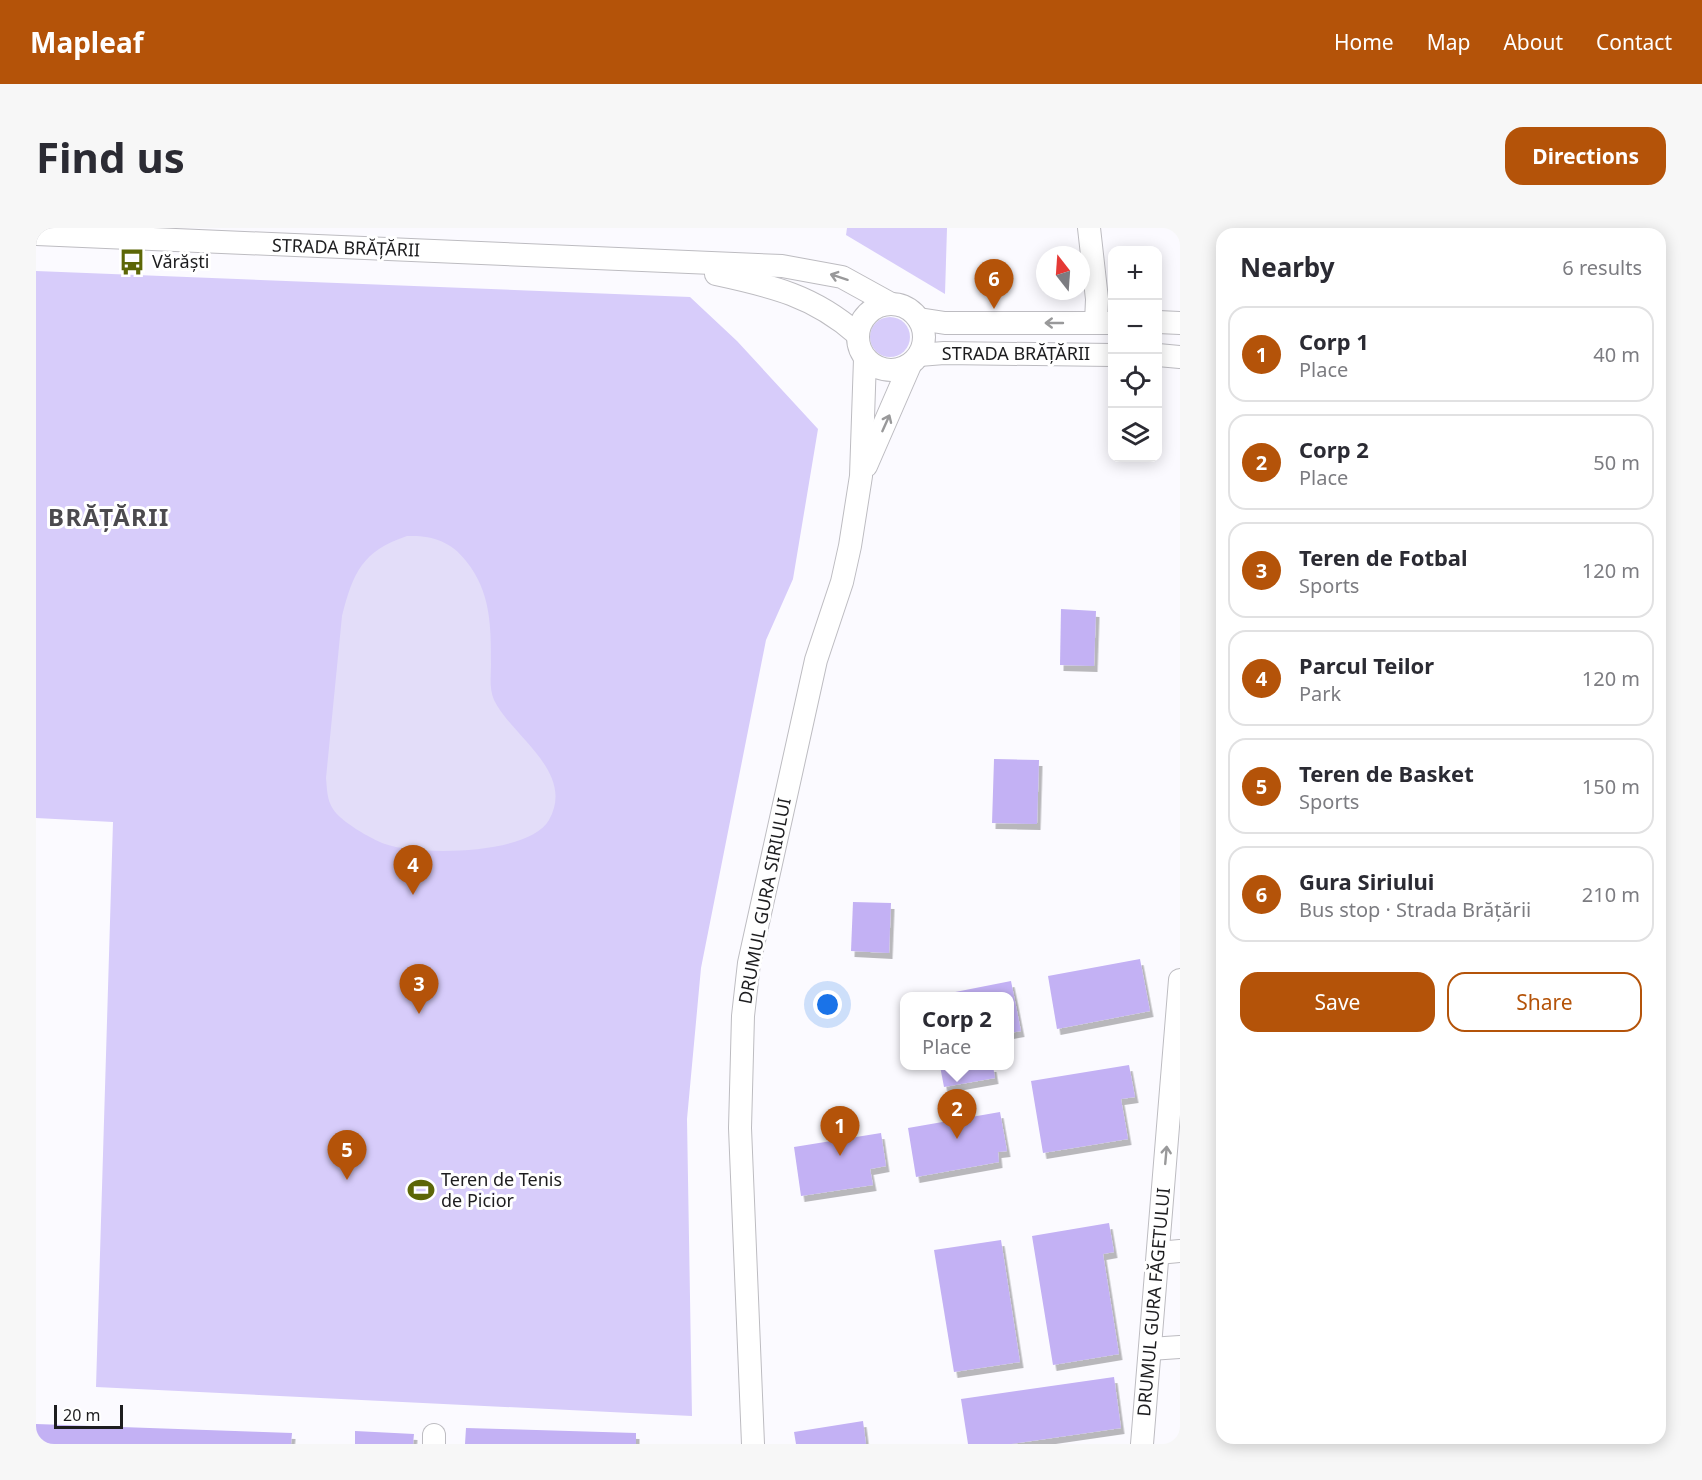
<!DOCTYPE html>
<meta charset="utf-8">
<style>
:root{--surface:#fff;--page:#f7f7f7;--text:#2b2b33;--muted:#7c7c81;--line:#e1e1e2;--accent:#b45309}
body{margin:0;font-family:"Noto Sans",sans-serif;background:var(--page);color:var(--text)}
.controls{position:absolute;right:18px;top:18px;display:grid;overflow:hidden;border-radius:12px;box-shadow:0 3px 15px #0003}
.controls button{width:54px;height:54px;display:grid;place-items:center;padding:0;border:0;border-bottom:2px solid var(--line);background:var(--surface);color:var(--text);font:30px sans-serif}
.compass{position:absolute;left:1000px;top:18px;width:54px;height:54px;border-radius:50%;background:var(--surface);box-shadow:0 3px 15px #0003;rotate:343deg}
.scale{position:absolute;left:18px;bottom:15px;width:69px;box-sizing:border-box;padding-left:6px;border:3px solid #1d1d1f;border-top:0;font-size:16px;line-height:21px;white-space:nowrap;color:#1d1d1f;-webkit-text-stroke:4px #fff;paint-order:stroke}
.you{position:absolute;left:792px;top:777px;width:21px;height:21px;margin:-15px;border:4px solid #fff;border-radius:50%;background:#1a73e8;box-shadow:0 0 0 9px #1a73e833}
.badge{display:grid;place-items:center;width:39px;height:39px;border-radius:50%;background:var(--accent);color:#fff;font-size:20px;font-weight:700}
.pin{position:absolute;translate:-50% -50px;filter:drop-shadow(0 2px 3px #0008)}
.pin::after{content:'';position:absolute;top:32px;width:21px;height:18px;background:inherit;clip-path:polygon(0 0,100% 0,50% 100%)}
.popup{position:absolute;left:864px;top:764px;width:114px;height:78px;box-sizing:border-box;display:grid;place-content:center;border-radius:12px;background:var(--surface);filter:drop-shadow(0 2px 4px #0005);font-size:20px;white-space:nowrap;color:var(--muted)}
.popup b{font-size:22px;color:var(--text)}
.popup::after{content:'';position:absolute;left:50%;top:100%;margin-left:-12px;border:12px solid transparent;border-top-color:var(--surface)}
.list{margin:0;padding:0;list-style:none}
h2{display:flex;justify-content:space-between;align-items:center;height:78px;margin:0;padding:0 24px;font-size:26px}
h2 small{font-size:20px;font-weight:400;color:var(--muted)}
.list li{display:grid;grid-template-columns:39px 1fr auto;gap:18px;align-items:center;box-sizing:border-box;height:96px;margin:0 12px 12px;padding:0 12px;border:2px solid var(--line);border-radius:18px}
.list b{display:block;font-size:22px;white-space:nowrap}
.list p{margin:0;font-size:20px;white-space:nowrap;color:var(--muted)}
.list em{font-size:20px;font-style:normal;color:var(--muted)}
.actions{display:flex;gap:12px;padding:18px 24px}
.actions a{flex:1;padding:14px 0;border:2px solid var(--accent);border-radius:18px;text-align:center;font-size:21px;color:var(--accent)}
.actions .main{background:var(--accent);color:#fff}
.icon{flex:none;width:33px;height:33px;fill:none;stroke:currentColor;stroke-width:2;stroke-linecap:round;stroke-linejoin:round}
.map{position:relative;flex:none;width:1144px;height:1216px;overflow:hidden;border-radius:18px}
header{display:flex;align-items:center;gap:36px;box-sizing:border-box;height:84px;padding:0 30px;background:var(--accent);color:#fff}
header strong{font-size:28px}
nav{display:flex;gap:33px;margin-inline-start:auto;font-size:21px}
.intro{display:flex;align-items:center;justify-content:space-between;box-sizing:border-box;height:144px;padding:0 36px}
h1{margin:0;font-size:42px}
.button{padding:15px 27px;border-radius:18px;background:var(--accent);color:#fff;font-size:21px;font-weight:700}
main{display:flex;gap:36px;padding:0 36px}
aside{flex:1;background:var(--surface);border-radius:18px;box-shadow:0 3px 15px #0003}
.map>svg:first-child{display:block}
.green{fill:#d7ccfa}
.water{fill:#e3ddf9}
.building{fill:#c3b1f4;filter:url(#shadow)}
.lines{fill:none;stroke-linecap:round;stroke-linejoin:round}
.minor-casing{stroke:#bdbcc1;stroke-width:24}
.minor{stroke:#fff;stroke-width:22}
.oneway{stroke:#99999a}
.labels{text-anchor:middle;stroke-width:6;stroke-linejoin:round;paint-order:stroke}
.street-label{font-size:18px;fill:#1d1d1f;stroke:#fff}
.poi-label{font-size:18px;fill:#1d1d1f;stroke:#fff;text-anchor:start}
.district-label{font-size:24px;font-weight:bold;letter-spacing:1.5px;fill:#4b4a4e;stroke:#fff}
</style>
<header>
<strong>Mapleaf</strong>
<nav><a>Home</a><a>Map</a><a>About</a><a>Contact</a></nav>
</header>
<div class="intro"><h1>Find us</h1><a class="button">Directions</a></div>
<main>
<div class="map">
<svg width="1144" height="1216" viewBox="0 0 1144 1216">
<defs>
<filter id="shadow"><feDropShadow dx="3.5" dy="6" stdDeviation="0" flood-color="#0004"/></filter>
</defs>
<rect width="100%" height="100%" fill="#fbfaff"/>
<g class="green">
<polygon points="811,0 911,0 909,66 810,7"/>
<polygon points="0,43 654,69 701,113 782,201 757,351 730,412 665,740 651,891 656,1188 60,1159 77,594 0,590"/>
<circle cx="854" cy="109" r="20"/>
</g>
<path class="water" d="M371 308C395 307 415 313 430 333 455 364 455 398 455 436 455 448 453 460 458 472 476 509 540 544 513 592 493 627 383 628 349 616 335 611 304 593 297 581 291 572 291 561 290 550L306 388C317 345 326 323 371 308Z"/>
<g class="building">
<polygon points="1025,381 1060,383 1058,438 1024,437"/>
<polygon points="958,531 1003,532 1001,596 956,595"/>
<polygon points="817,674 855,675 853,725 815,723"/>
<polygon points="1104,731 1114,783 1021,801 1012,748"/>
<polygon points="975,753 985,803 974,805 974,768 899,768"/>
<polygon points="1093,837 1099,869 1085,871 1092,911 1007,925 995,853"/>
<polygon points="904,838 957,838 959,850 908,859"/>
<polygon points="964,884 971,923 962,924 963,934 880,949 872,900"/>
<polygon points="845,905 850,938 834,941 837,957 765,968 758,919"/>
<polygon points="1073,995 1078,1024 1067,1026 1083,1126 1017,1137 996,1008"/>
<polygon points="965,1012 984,1134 918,1144 898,1022"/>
<polygon points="1078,1149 1085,1200 975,1216 932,1216 925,1171"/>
<polygon points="827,1193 830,1216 760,1216 758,1204"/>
<polygon points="0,1196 256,1205 255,1216 0,1216"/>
<polygon points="430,1200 600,1205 600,1216 429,1216"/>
<polygon points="319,1203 378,1206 377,1216 319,1216"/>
</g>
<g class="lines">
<g class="minor-casing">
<g id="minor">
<polyline points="1053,0 1061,71 1060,95"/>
<polyline points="0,6 746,38 806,49 855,76"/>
<path d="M680 46C736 58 778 68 821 106"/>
<circle cx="855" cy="109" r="33"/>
<polyline points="883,91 909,95 1076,95"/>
<polyline points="1122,94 1144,95"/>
<polyline points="883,127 908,125 1076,127"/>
<polyline points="1122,127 1144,129"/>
<polyline points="830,238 874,137"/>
<polyline points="1122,1025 1144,1023"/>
<polyline points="1114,1121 1144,1119"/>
<polyline points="398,1216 398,1207"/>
<polyline points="717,1216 704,900 707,788 713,735 780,432 806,354 814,318 825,248 829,131"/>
<polyline points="1106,1216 1144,752"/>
</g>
</g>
<use href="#minor" class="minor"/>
</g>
<defs><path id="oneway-shaft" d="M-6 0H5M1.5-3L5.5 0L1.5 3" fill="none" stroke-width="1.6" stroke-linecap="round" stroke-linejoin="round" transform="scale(1.5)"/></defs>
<g class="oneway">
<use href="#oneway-shaft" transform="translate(803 49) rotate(-162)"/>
<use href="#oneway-shaft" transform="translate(1018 95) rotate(180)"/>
<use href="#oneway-shaft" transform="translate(850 195) rotate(-66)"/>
<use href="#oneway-shaft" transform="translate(1130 927) rotate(-85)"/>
</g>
<defs>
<g id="bus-bare" transform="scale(2.07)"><path d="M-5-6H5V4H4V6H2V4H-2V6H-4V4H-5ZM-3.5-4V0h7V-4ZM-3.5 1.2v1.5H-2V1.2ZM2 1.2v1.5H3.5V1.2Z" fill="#5c6607" stroke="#fff" stroke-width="2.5" paint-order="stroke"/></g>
<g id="stadium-bare" transform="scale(2.07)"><path d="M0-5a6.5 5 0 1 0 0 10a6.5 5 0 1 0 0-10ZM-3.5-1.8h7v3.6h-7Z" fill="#5c6607" stroke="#fff" stroke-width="2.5" paint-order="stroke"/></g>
</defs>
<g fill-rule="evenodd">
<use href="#bus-bare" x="96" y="34"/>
<use href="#stadium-bare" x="385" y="962"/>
</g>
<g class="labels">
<g class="street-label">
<text transform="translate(310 20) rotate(2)" y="6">STRADA BRĂȚĂRII</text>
<text x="980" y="132">STRADA BRĂȚĂRII</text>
<text transform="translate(729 673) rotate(-79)" y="6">DRUMUL GURA SIRIULUI</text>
<text transform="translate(1118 1074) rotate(-85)" y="6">DRUMUL GURA FĂGETULUI</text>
</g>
<g class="poi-label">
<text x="116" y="40">Vărăști</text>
<text x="405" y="958">Teren de Tenis<tspan x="405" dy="21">de Picior</tspan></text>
</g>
<g class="district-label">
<text x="73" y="298">BRĂȚĂRII</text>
</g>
</g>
</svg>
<div class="controls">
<button>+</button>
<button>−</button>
<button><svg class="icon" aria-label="locate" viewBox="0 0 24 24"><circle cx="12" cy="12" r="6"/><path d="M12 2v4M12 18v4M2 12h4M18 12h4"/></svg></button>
<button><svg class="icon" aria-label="layers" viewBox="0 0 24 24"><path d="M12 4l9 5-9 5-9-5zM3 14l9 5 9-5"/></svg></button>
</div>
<svg class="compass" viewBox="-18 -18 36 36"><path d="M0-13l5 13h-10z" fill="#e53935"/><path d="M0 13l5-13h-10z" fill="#7c7c81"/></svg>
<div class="scale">20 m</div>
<div class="you"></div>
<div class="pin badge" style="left:804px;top:928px">1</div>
<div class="pin badge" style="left:921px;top:911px">2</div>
<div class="popup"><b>Corp 2</b>Place</div>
<div class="pin badge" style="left:383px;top:786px">3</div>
<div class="pin badge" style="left:377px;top:667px">4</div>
<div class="pin badge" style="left:311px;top:952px">5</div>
<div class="pin badge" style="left:958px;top:81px">6</div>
</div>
<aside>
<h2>Nearby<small>6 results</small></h2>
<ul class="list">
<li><span class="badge">1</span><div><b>Corp 1</b><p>Place</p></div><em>40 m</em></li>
<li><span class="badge">2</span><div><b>Corp 2</b><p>Place</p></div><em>50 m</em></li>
<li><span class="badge">3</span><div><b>Teren de Fotbal</b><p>Sports</p></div><em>120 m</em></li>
<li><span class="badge">4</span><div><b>Parcul Teilor</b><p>Park</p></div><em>120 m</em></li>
<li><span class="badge">5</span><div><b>Teren de Basket</b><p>Sports</p></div><em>150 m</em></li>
<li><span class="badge">6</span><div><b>Gura Siriului</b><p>Bus stop · Strada Brățării</p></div><em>210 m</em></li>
</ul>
<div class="actions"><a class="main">Save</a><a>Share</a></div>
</aside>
</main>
